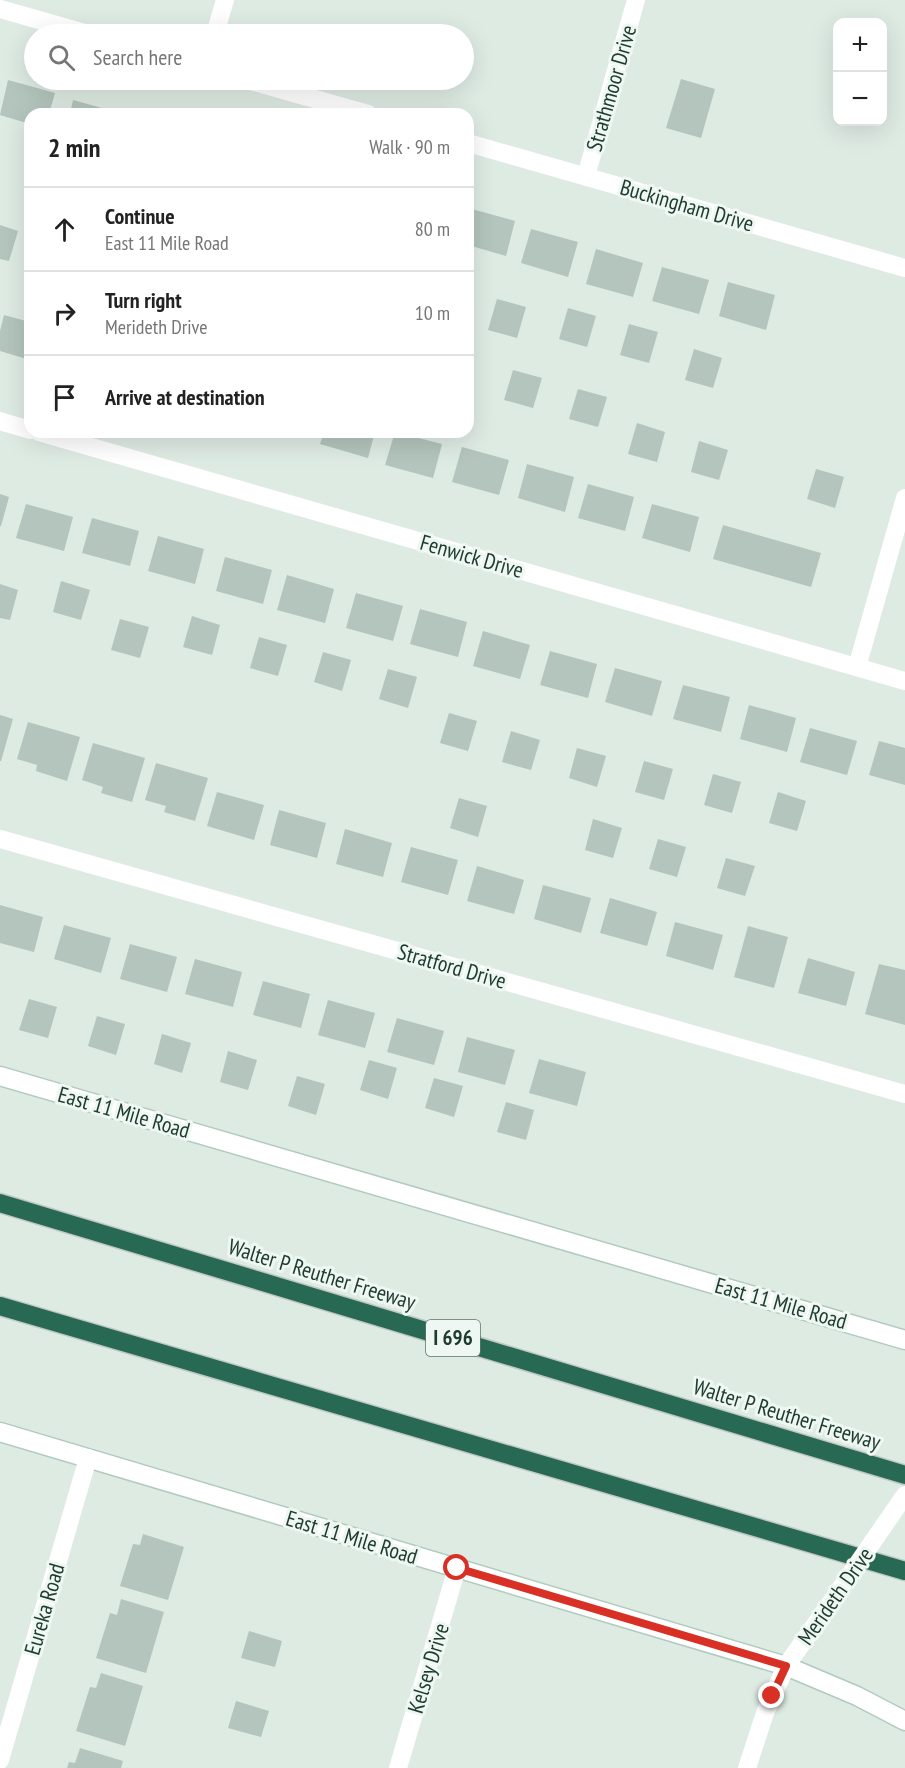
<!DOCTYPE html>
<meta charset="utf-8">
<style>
:root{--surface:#fff;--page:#f6f6f6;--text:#222;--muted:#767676;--line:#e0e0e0}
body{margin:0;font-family:"PT Sans Narrow",sans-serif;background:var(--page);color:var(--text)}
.controls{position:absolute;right:18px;top:18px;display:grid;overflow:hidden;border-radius:12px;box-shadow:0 6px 24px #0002}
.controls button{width:54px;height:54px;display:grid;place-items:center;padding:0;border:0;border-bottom:2px solid var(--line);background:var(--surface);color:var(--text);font:30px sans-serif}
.stop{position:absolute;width:18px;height:18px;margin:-14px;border:4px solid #d93025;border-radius:50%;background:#fff}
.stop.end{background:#d93025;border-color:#fff;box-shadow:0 2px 6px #0008}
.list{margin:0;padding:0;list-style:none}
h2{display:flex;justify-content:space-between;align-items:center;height:78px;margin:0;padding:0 24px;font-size:26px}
h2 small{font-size:20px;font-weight:400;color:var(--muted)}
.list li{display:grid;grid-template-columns:39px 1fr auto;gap:18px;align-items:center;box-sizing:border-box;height:84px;padding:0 24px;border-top:2px solid var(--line)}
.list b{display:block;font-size:22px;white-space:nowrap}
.list p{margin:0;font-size:20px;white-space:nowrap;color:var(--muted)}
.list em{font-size:20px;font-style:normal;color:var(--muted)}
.icon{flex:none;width:33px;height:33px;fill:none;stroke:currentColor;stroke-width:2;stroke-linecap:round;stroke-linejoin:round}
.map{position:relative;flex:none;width:905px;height:1768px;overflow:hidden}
.search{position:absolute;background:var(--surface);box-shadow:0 6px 24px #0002;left:24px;top:24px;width:450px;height:66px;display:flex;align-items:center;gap:15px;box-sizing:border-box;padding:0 21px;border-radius:33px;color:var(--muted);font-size:22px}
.panel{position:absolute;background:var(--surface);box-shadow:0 6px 24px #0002;left:24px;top:108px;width:450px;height:330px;border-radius:18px}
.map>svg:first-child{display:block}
.building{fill:#b3c5bc}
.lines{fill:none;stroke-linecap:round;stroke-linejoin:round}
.secondary-casing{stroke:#b0cbbe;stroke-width:21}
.motorway-casing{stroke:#c0c8c5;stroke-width:21}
.minor{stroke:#fff;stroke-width:18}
.secondary{stroke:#fff;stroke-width:18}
.motorway{stroke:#286954;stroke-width:18}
.minor-bridge{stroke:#fff;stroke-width:18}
.route{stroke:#d93025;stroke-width:8}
.labels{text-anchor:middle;stroke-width:6;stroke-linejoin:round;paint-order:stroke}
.shield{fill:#eef7f1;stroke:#5c736a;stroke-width:1.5}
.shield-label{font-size:21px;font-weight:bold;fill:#1e3b30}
.street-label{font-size:22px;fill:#1e3b30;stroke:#eef7f1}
</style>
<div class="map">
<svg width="905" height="1768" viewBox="0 0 905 1768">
<rect width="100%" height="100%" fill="#deebe3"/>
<g class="building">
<polygon points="681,79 715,89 701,138 666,128"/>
<polygon points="8,80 55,93 49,114 30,114 30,124 0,115"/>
<polygon points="73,100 120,113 120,114 70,114"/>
<polygon points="468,208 515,221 506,256 468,245"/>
<polygon points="0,225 18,231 9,261 0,259"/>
<polygon points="531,229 578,242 568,277 521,263"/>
<polygon points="596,249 643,263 633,297 586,284"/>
<polygon points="662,267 709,280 699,314 652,301"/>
<polygon points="728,282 775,295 766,330 719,316"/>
<polygon points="497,299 526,307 517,338 488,330"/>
<polygon points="568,308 596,316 587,347 559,339"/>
<polygon points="4,315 30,322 30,360 0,351 0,331"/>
<polygon points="629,324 658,332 649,363 620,355"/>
<polygon points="694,349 722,358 713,388 685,380"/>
<polygon points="513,370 542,378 533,408 504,400"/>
<polygon points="578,389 607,397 598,427 569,419"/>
<polygon points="637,423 665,432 657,462 628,454"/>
<polygon points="324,432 375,432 368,458 320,444"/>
<polygon points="395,432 442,444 433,478 385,465"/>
<polygon points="699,441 728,450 719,480 691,472"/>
<polygon points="462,447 509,460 499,495 452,482"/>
<polygon points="527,464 574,477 565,512 518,498"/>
<polygon points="816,469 844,477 835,508 807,499"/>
<polygon points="588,484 634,497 625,531 578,518"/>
<polygon points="0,494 9,497 1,526 0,526"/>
<polygon points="26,504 73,517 64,551 16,538"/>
<polygon points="652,504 699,517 690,552 642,538"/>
<polygon points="92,518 139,531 130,566 82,553"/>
<polygon points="723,525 821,553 811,587 713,559"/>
<polygon points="158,536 204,549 195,584 148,571"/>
<polygon points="225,557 272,570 263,604 216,591"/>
<polygon points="287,575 334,589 325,623 277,610"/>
<polygon points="61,581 90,590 81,620 53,612"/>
<polygon points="0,584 18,590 10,620 0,618"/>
<polygon points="356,593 403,606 393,641 346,628"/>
<polygon points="420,609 467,622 458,657 410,644"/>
<polygon points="192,616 220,625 212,655 183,647"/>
<polygon points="120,619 149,627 140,658 111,650"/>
<polygon points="483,631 530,645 520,679 473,666"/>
<polygon points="259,637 287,645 278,676 250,668"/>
<polygon points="550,651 597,664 588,698 540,685"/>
<polygon points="323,652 351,660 342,691 314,682"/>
<polygon points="615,668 662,681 652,716 605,702"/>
<polygon points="388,669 417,677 408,708 379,699"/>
<polygon points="683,685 730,697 721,732 673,719"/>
<polygon points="749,705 796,718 787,752 740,739"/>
<polygon points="449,713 477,721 468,751 440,743"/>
<polygon points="0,715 13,719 1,761 0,761"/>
<polygon points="28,722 80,737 67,781 36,771 37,765 17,759"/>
<polygon points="810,728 857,741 847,775 800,762"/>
<polygon points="511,731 540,740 531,770 502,762"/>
<polygon points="879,741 905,748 905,785 869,775"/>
<polygon points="93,743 145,758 132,802 101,793 103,787 82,780"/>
<polygon points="577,748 606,756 597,787 569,778"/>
<polygon points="644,761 673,769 664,800 635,792"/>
<polygon points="156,763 208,778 195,821 164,812 166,806 145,800"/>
<polygon points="713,774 741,782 732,813 704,805"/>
<polygon points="217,792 264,805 254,840 207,826"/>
<polygon points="778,792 806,801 797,831 769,823"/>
<polygon points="459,798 487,806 478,837 450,828"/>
<polygon points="279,810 326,823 317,858 270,845"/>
<polygon points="593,819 622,828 613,858 585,850"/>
<polygon points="345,829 392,843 383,877 336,864"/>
<polygon points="658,839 686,847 677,877 649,869"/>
<polygon points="411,847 458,860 448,895 401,882"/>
<polygon points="726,858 755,866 745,896 717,888"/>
<polygon points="477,866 524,880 514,914 467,901"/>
<polygon points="543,885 591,898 581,933 534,919"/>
<polygon points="610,898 657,912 647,946 600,933"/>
<polygon points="0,905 43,917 34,952 0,943"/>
<polygon points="675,922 723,935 713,970 666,956"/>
<polygon points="64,925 111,938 101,973 54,959"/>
<polygon points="748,926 788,937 774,988 734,977"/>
<polygon points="130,944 177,957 167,992 120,979"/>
<polygon points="808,958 855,972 846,1006 798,993"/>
<polygon points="195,959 242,972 233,1007 185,994"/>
<polygon points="879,964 905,970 905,1025 865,1014"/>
<polygon points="263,981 310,994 301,1028 253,1015"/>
<polygon points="29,999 57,1007 48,1038 19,1030"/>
<polygon points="328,1000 375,1013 365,1048 318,1035"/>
<polygon points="97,1016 125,1024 116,1055 88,1046"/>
<polygon points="397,1018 444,1031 434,1065 387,1052"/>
<polygon points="162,1034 191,1043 182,1073 154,1064"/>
<polygon points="467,1037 515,1050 505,1085 458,1072"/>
<polygon points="228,1051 257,1060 248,1090 220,1082"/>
<polygon points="539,1059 586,1072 577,1106 529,1093"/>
<polygon points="369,1060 397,1068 388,1099 360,1090"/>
<polygon points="297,1076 325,1084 316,1115 288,1106"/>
<polygon points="434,1078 463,1086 454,1117 425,1108"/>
<polygon points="506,1102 534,1110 526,1140 497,1132"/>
<polygon points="143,1534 184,1547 168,1600 120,1586 133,1544 140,1545"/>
<polygon points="121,1599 164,1612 146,1673 96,1658 110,1613 117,1615"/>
<polygon points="249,1631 282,1641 275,1667 241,1658"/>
<polygon points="101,1673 143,1686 125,1746 76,1731 90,1687 96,1688"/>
<polygon points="236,1701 269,1711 261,1737 228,1728"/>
<polygon points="80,1748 123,1761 121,1768 67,1768 69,1762 75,1763"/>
</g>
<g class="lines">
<g class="secondary-casing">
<g id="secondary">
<polyline points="0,1076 905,1340"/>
<polyline points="0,1432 786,1666 857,1696 905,1721"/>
</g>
</g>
<g class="motorway-casing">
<g id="motorway">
<polyline points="0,1203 905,1475"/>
<polyline points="0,1306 905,1571"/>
</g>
</g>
<g class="minor">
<polyline points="0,9 88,34"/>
<polyline points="215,34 225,0"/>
<polyline points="247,80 368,114"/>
<polyline points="468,143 905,268"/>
<polyline points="586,176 636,0"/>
<polyline points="0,421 30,430"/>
<polyline points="39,432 905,681"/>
<polyline points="857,667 905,498"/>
<polyline points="0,839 905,1094"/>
<polyline points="0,1760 88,1458"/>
<polyline points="398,1768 457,1568"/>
<polyline points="747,1768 765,1713 786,1666 827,1608"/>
</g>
<use href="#secondary" class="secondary"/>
<use href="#motorway" class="motorway"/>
<polyline class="minor-bridge" points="827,1608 905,1495"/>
</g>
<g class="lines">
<polyline class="route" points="457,1568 786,1666 772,1696"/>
</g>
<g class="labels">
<rect class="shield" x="426" y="1320" width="54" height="36" rx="4.5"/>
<g class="shield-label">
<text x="453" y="1345">I 696</text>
</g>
<g class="street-label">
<text transform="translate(611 88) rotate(-74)" y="8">Strathmoor Drive</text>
<text transform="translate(687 205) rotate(16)" y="8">Buckingham Drive</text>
<text transform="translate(472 556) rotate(16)" y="8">Fenwick Drive</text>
<text transform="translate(452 966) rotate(16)" y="8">Stratford Drive</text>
<text transform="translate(124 1112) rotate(16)" y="8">East 11 Mile Road</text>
<text transform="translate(322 1274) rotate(17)" y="8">Walter P Reuther Freeway</text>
<text transform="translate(781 1303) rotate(16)" y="8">East 11 Mile Road</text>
<text transform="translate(787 1414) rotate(17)" y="8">Walter P Reuther Freeway</text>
<text transform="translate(352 1537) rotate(17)" y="8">East 11 Mile Road</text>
<text transform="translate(835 1596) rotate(-55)" y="8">Merideth Drive</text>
<text transform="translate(44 1609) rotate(-74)" y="8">Eureka Road</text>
<text transform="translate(428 1668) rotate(-73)" y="8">Kelsey Drive</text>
</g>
</g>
</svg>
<div class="controls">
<button>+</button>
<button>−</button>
</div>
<div class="stop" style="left:457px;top:1568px"></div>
<div class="stop end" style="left:772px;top:1696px"></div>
<div class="search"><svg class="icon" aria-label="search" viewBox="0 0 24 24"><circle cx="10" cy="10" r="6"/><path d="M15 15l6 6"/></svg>Search here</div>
<section class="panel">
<h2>2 min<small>Walk · 90 m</small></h2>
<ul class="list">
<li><svg class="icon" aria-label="ahead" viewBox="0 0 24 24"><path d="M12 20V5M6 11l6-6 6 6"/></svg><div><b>Continue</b><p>East 11 Mile Road</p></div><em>80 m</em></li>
<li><svg class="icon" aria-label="right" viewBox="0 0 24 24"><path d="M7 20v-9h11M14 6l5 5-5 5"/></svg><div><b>Turn right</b><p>Merideth Drive</p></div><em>10 m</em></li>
<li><svg class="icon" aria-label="arrive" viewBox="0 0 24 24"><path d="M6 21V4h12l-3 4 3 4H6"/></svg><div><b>Arrive at destination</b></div></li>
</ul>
</section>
</div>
